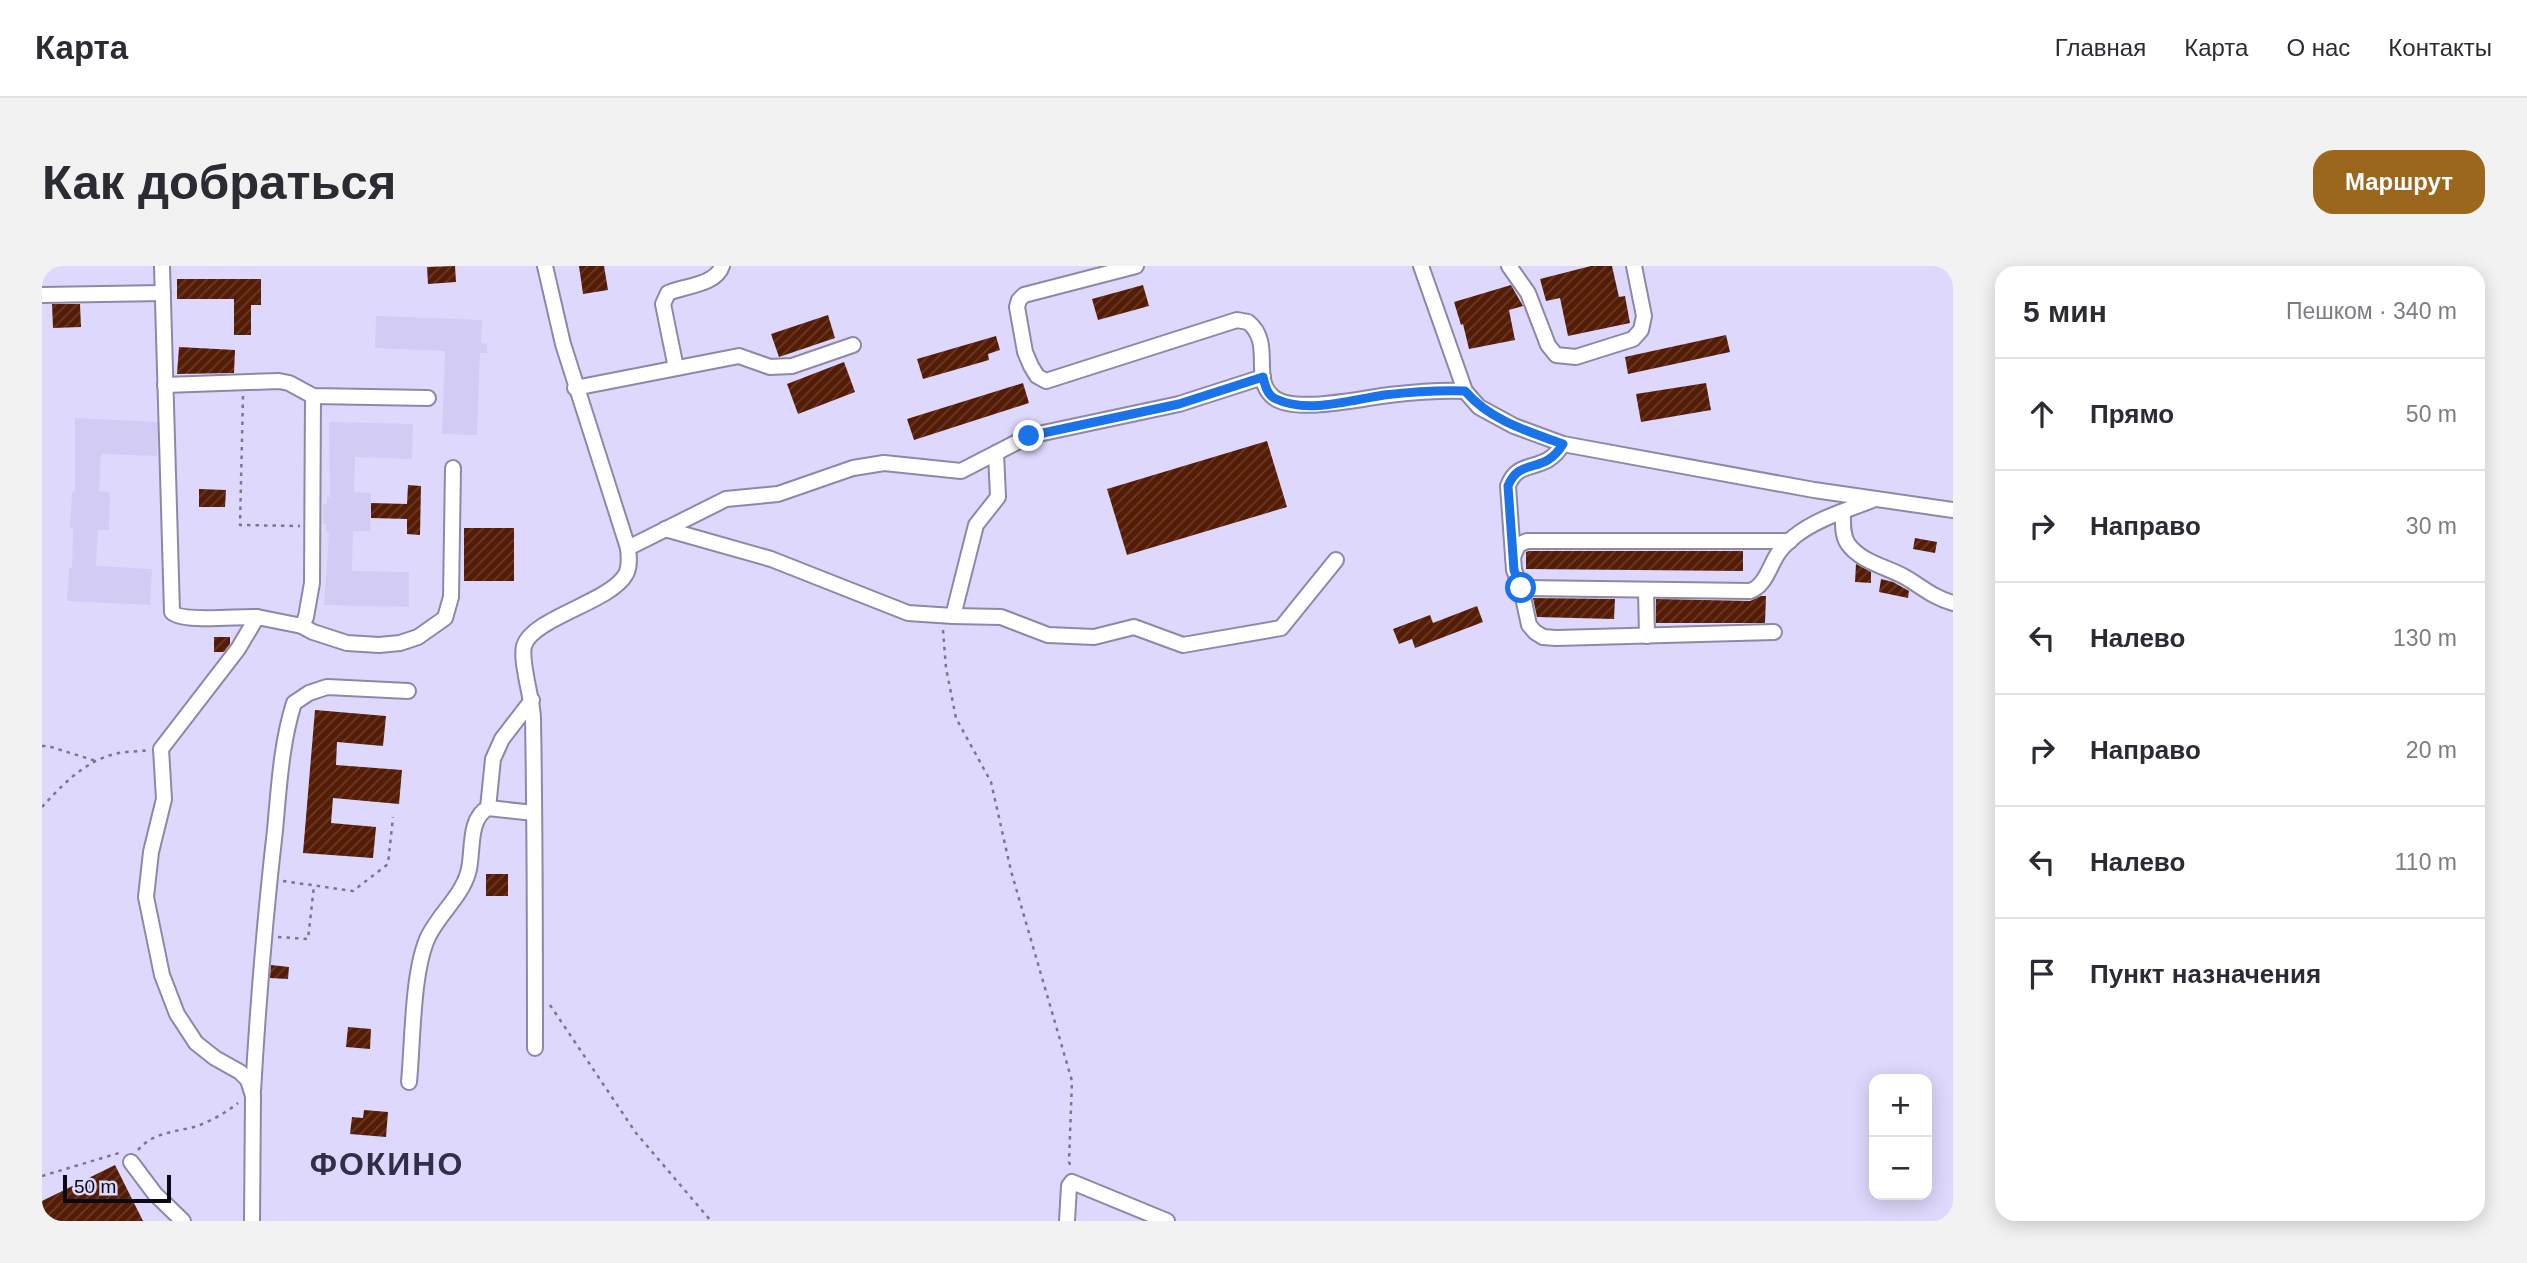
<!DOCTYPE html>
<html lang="ru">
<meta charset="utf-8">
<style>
:root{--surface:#fff;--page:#f2f2f3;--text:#2b2b33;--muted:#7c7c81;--line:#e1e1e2;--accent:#9a671c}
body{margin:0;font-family:Arial,sans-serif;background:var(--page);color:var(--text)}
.controls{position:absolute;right:21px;bottom:21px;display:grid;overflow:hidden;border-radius:14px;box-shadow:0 4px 18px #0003}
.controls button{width:63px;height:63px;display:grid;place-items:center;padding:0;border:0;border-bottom:2px solid var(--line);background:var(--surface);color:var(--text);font:35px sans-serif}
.scale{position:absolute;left:21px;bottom:18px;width:108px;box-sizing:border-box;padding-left:7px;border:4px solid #0b0914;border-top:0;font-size:19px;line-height:24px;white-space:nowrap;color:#0b0914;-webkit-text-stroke:5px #ded9fc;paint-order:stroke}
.stop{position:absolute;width:21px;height:21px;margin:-16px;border:5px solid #1a73e8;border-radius:50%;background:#fff}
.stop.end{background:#1a73e8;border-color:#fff;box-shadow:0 2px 7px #0008}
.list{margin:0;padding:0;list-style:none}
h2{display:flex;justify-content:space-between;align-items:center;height:91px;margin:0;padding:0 28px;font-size:30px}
h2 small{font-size:23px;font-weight:400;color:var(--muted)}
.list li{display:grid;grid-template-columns:46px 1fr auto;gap:21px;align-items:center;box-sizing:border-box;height:112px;padding:0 28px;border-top:2px solid var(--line)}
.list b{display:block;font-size:26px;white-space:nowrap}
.list em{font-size:23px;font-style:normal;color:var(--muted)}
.icon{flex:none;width:38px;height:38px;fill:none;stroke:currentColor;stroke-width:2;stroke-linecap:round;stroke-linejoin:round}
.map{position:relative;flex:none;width:1911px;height:955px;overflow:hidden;border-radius:21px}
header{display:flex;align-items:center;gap:42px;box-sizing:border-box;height:98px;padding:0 35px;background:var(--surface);border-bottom:2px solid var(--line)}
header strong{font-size:33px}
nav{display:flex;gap:38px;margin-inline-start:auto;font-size:24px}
.intro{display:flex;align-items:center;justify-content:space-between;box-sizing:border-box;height:168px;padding:0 42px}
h1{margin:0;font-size:49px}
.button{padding:18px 32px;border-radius:21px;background:var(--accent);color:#fff;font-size:24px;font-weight:700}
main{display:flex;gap:42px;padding:0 42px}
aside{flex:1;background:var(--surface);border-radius:21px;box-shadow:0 4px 18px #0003}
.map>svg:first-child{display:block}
.built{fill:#d2ccf5}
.building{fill:url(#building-hatch)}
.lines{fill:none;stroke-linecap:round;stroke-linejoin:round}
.minor-casing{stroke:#8d88a8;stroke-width:18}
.path{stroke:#79768d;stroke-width:2.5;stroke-dasharray:3.5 5;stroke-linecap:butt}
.minor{stroke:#fff;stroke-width:14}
.route{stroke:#1a73e8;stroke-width:9}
.labels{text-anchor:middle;stroke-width:7;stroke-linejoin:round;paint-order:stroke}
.district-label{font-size:32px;font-weight:bold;letter-spacing:2px;fill:#322e48;stroke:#ded9fc}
</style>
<header>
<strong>Карта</strong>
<nav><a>Главная</a><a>Карта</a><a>О нас</a><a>Контакты</a></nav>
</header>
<div class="intro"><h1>Как добраться</h1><a class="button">Маршрут</a></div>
<main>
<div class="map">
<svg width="1911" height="955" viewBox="0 0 1911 955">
<defs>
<pattern id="building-hatch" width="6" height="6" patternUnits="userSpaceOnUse" patternTransform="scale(1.75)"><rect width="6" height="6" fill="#551c05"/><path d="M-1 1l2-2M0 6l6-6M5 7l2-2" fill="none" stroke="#683b29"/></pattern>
</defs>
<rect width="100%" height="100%" fill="#ded9fc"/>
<g class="built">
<polygon points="334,50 440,54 439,77 445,78 445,87 438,87 435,169 400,168 403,85 333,82"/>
<polygon points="33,152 116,156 115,190 59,188 57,225 68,226 67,264 56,264 54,300 110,303 108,339 25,335 27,302 30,301 31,262 28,262 30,227 33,226"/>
<polygon points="287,156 371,158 370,193 313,191 312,226 329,227 328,265 311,265 310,305 367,306 367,341 282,339 287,267 284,266 284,258 281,258 281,238 285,238 285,231 288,231"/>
</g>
<g class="building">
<polygon points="413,0 414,16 386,18 385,1"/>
<polygon points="537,0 562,0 566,24 541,28"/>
<polygon points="1549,0 1570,0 1577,31 1583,30 1588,57 1526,70 1518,32 1504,35 1498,13"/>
<polygon points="135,13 219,13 219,39 209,39 209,69 192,69 192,33 135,33"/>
<polygon points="1101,19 1107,40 1056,54 1050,33"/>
<polygon points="1469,19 1481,40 1467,44 1473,74 1427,83 1421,58 1419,59 1412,36"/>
<polygon points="10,38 38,38 39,61 11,62"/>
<polygon points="786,49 793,72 737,91 729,68"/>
<polygon points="1684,69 1688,86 1586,108 1583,91"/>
<polygon points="954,70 958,84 946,88 947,94 881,113 875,93"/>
<polygon points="137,81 193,84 192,107 135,108"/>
<polygon points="802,96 813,126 756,148 745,118"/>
<polygon points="981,117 987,137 872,174 865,153"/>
<polygon points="1664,117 1669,144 1599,156 1594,128"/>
<polygon points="1225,175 1245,241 1085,289 1065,223"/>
<polygon points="366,219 379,220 378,269 365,268 365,253 329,252 329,237 365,238"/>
<polygon points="157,223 184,224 183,241 157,241"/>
<rect x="422" y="262" width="50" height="53"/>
<polygon points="1873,272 1895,276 1893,287 1871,283"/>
<polygon points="1487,285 1701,285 1701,305 1484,303 1484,286"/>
<polygon points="1814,298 1829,306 1829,317 1813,316"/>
<polygon points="1839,313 1851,316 1867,325 1866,332 1837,326"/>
<polygon points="1719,330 1724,330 1723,357 1614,357 1614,333 1708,335"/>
<polygon points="1491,332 1573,333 1572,353 1495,351"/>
<polygon points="1435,340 1441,356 1373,382 1370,373 1357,378 1351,363 1388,349 1391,357"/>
<polygon points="172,371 188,371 188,378 182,386 172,386"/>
<polygon points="273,444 344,450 341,480 295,476 294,499 360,504 357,538 291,532 289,557 334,561 331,592 261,587"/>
<rect x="444" y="608" width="22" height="22"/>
<polygon points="229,699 247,701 246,713 228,712"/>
<polygon points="306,761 329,763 328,783 304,781"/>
<polygon points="322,844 346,846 344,871 308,868 310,851 321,852"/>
<polygon points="73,899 101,955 0,955 0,935"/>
</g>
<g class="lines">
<g class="minor-casing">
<g id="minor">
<path d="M120 0 130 346C140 357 197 350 215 351"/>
<path d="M1094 0 982 29 977 34 975 41 983 86 989 100 995 110 1004 115 1195 54 1206 56C1232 77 1209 111 1230 130 1250 149 1321 132 1347 129 1373 126 1398 124 1423 125"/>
<polyline points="1379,0 1423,125 1437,141 1472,160 1521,178 1772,224 1911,244"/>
<polyline points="1467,0 1486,27 1506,79 1514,89 1534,91 1591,73 1599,64 1602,50 1592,0"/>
<polyline points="0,29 121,27"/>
<path d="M634 102 621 38 626 27C642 20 674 19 680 0"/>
<polyline points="123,119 237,115 247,117 271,130 386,132"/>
<polyline points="533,122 697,90 728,101 750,100 811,79"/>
<path d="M1521 178C1502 210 1477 190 1466 220L1472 304 1479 322 1487 359 1493 366 1501 371 1514 372 1732 366"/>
<path d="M1801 246C1801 257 1800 269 1806 278 1819 296 1845 301 1863 311 1880 321 1892 332 1911 337"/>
<polyline points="623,263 729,293 866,347 911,350 934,259 956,231 954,187"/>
<polyline points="586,282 684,233 736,228 811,202 842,197 919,205 987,170 1137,138 1221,111"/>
<polyline points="1471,291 1476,279 1485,275 1748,275"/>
<path d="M1479 322 1708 325C1724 320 1728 298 1737 286 1741 280 1747 275 1753 270 1776 252 1806 244 1833 233"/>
<polyline points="1604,324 1605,370"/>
<polyline points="911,350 959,351 1006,369 1052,371 1092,361 1141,379 1239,362 1294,294"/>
<polyline points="260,360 264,351 270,317 271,130"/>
<polyline points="446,542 451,493 460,473 490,434"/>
<path d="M493 782C493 673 493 563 491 453 491 434 478 396 482 380 490 352 569 336 584 308 588 300 587 291 586 282L521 78 503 0"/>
<path d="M367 816C371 775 370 706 386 671 397 648 419 631 426 607 432 588 425 553 446 542L492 547"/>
<path d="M211 825C216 738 223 651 233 564 237 522 239 478 252 437L267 427 285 421 366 425"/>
<polyline points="89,896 113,928 141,955"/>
<polyline points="210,955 211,830 206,814 198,806 173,792 154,777 135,748 120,709 104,631 109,586 122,533 119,483 196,383 215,351 260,360 271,366 305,377 337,379 358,377 376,371 403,352 409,331 411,202"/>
<polyline points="1025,955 1027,920 1030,916 1125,955"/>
</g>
</g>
<g class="path">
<polyline points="201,130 198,259 258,260"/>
<polyline points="901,364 904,402 914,452 949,516 969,605 1030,815 1027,896 1030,903"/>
<polyline points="0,480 6,480 54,495"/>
<path d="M0 541C19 520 41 497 69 489 81 485 95 486 107 484"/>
<polyline points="241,615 311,625 346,598 351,551"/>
<polyline points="236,671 266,673 272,620"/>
<polyline points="508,739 594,867 669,955"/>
<path d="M96 884C110 867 132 866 152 861 168 856 183 847 196 837"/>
<polyline points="0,910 77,887"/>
</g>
<use href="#minor" class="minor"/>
</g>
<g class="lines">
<path class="route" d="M987 170 1137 138 1221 111C1223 119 1225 129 1234 133 1266 148 1309 134 1342 129 1369 126 1396 124 1423 125 1449 155 1485 165 1521 178 1502 210 1478 190 1466 220L1472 304 1479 322"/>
</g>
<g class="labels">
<g class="district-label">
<text x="345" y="909">ФОКИНО</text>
</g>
</g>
</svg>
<div class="controls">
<button>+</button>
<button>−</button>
</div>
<div class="scale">50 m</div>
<div class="stop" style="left:1479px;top:322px"></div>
<div class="stop end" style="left:987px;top:170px"></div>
</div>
<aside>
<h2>5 мин<small>Пешком · 340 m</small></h2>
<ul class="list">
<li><svg class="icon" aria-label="ahead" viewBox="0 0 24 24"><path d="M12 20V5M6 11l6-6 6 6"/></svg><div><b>Прямо</b></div><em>50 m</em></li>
<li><svg class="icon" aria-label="right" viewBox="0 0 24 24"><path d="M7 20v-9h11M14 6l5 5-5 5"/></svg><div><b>Направо</b></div><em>30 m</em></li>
<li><svg class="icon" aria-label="left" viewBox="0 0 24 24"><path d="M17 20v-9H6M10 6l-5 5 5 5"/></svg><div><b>Налево</b></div><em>130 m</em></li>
<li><svg class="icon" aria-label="right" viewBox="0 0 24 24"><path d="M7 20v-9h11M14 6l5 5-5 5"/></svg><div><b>Направо</b></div><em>20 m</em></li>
<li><svg class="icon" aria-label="left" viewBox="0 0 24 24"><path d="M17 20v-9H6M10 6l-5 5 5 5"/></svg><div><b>Налево</b></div><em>110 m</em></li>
<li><svg class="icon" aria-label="arrive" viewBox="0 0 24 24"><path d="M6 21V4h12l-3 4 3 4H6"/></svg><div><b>Пункт назначения</b></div></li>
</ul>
</aside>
</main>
